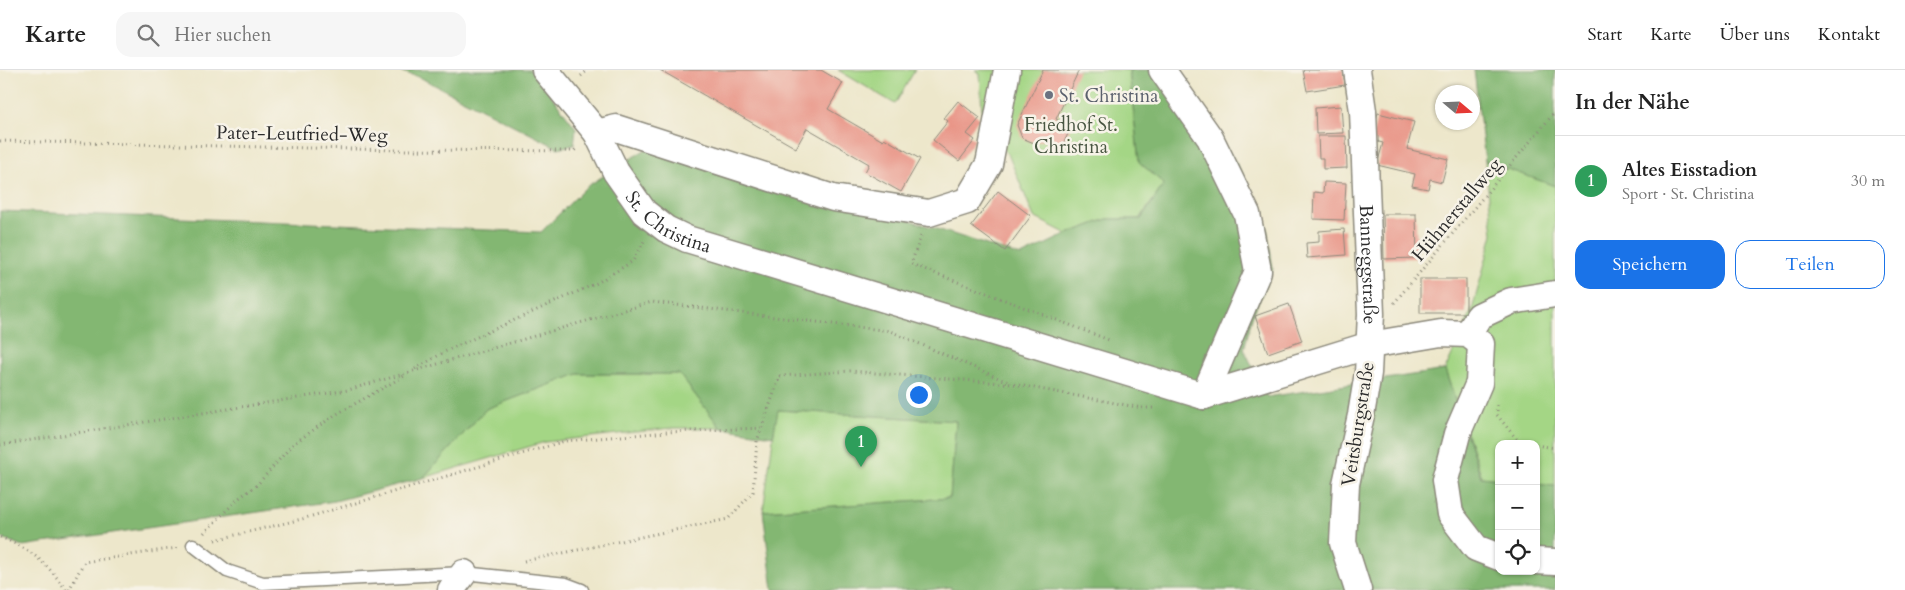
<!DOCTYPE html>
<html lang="de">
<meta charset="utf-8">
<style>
:root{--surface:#fff;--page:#f6f6f6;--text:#222;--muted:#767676;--line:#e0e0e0;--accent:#1a73e8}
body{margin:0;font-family:Cardo,serif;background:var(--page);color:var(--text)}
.controls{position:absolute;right:15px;bottom:15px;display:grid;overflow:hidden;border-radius:10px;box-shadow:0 1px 4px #0004}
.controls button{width:45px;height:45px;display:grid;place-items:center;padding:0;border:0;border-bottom:1px solid var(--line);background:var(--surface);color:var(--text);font:25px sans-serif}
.compass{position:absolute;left:1435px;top:15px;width:45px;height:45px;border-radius:50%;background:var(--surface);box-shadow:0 1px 4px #0004;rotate:109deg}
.you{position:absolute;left:918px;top:324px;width:18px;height:18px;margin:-12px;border:4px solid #fff;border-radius:50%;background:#1a73e8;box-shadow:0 0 0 8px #1a73e833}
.badge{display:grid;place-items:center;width:32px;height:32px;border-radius:50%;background:var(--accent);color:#fff;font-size:16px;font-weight:700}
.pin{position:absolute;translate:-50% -41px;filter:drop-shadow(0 1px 2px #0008)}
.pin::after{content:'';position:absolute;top:26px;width:18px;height:15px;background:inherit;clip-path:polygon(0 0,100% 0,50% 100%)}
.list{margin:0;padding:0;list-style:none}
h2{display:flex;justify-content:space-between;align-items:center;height:65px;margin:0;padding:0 20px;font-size:21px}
h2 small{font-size:16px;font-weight:400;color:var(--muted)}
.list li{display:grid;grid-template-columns:32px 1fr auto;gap:15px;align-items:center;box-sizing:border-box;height:90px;padding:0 20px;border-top:1px solid var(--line)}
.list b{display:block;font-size:19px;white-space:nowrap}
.list p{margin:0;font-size:16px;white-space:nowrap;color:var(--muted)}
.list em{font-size:16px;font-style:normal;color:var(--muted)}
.actions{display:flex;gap:10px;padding:15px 20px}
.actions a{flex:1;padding:11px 0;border:1px solid var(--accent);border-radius:15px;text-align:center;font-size:18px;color:var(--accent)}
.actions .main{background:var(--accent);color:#fff}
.icon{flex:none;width:28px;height:28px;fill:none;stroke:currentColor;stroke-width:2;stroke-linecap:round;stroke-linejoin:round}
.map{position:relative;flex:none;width:1555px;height:520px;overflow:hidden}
header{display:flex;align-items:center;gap:30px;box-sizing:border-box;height:70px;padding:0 25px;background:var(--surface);border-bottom:1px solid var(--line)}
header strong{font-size:24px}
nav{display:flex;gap:28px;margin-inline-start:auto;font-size:18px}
.search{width:350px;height:45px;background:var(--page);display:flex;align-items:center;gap:12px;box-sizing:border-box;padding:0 18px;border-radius:15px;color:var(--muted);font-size:19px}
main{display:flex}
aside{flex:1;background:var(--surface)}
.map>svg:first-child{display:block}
.green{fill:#a4d685;stroke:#688058}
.forest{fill:#83b772;stroke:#57714e}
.building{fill:#e99688}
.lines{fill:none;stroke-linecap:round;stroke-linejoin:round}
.lane-casing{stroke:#8c897b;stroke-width:15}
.street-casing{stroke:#8c897b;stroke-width:29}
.path{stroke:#8c897b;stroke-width:3;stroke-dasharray:1 4;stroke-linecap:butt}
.lane{stroke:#fff;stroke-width:12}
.street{stroke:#fff;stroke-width:26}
.worship-dot{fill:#6b7280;stroke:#f7f3e8;stroke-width:2}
.labels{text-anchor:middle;stroke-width:5;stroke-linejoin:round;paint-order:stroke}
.worship-label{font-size:19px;fill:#5b616d;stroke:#f7f3e8;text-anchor:start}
.park-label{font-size:19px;fill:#495642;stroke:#f7f3e8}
.street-label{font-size:19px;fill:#2b2b2b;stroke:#f7f3e8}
</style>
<header>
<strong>Karte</strong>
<div class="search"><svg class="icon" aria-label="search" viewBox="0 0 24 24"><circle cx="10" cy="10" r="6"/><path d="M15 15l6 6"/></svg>Hier suchen</div>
<nav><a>Start</a><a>Karte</a><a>Über uns</a><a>Kontakt</a></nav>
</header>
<main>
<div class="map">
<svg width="1555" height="520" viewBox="0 0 1555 520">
<rect width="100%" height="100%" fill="#f7f3e8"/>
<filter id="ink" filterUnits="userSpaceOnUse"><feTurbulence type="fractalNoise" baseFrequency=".02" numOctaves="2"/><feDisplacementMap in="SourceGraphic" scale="10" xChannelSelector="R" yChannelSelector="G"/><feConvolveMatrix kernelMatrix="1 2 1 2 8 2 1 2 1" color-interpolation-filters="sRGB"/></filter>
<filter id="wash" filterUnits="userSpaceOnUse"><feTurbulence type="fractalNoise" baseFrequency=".0096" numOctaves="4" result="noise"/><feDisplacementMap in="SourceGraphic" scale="20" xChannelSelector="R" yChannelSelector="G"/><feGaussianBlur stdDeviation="1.12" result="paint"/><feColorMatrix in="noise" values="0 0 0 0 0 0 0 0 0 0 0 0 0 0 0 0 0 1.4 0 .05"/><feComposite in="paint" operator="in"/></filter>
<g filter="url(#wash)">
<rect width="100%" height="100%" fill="#ede7cb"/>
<g class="green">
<polygon points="838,0 915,0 895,34"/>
<polygon points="975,0 1129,0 1139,92 1164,114 1140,149 1107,149 1067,164 1034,147 1008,84 983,60 980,4"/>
<polygon points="1485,91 1555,116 1555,416 1536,414 1536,374 1499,374 1499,409 1482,407 1445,300 1472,240 1493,164"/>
<polygon points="578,304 679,304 721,358 671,358 545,372 423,408 486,339"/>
<polygon points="777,340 956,351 950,428 763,441"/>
</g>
<g class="forest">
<polygon points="395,0 532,0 576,58 574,75 558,78 419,7"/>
<polygon points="1129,0 1176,0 1243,104 1267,158 1273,199 1252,247 1244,279 1267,327 1445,300 1481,407 1499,409 1499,501 1536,501 1536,414 1555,416 1555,520 951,520 951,517 927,520 773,520 763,441 950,428 956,351 778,340 773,366 721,358 679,304 578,304 486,339 423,408 335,431 22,476 0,467 0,141 541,162 586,117 646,79 897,146 1021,186 1067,164 1107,149 1141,149 1164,114 1139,92"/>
<polygon points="1474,0 1555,0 1555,116 1485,91"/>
</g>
<g id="blocks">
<g class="building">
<polygon points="660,0 821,0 843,13 828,39 883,71 884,68 920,89 901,122 865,102 869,94 807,58 796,78"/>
<polygon points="1043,0 1079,0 1056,49 1071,57 1062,77 1044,70 1034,73 1022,68 1017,55"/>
<polygon points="1303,0 1343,0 1345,15 1307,21"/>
<polygon points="958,31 980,48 967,64 975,70 959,91 933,70 948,51 944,48"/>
<polygon points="1341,36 1343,63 1316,64 1315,38"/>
<polygon points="1378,43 1414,52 1407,79 1448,89 1442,112 1430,109 1428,119 1412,116 1415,104 1377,95 1383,73 1371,70"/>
<polygon points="1318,66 1346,66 1347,98 1323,99 1323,88 1319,88"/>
<polygon points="1324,112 1346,113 1344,150 1313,149 1314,122 1323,123"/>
<polygon points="998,121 1031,146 1005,181 971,156"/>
<polygon points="1383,144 1416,144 1417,188 1384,189"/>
<polygon points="1344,159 1346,185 1307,188 1306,173 1319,172 1319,161"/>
<rect x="1420" y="209" width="46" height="34"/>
<polygon points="1289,234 1302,271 1268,283 1255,246"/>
</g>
</g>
</g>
<g filter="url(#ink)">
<use href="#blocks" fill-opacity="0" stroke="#8c897b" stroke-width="1"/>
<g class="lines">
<g class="lane-casing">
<polyline id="lane" points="193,475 227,501 263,513 464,503 566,514 582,520"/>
</g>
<g class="street-casing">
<g id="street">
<path id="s1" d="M545 0 597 63 616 102 644 142 666 159 687 169 1204 326"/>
<polyline points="1162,0 1210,68 1247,144 1258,201 1204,326"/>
<path id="s2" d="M1357 0 1363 41 1371 244 1368 303 1361 345 1346 414 1343 473 1358 520"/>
<polyline points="597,63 616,58 833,128 929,143 967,131 989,94 1007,0"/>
<polyline points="1468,264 1479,246 1511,231 1555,224"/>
<polyline points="1204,326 1370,275 1441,263 1468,264 1481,274 1479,313 1457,364 1445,410 1450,444 1476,478 1499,487"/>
<polyline points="1536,491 1555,492"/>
<polyline points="451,520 464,503"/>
</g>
</g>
<g class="path">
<polyline points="581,6 588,0"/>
<polyline points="0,71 398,80 574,81 578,77"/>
<polyline points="921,166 911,194 1109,270"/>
<polyline points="1394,233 1555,42"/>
<polyline points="415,299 448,280 597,213 633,191 644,171"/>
<polyline points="1497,335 1497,345 1519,372 1528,374"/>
<polyline points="0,375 348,320 652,232 890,261 1010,313"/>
<polyline points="1536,375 1555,378"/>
<polyline points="204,463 239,428 257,415 293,374 335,345 406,305"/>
<path d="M0 467C32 480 46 492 66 520"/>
<polyline points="215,470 302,449 565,371 667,362 761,358"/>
<polyline points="524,491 728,449 753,422 757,371 780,306 850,301 1013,314 1142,338 1155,338"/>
<polyline points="69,520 84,492 177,478"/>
</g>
<use href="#lane" class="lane"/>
<use href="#street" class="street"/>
</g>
</g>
<circle class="worship-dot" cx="1049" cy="25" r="5"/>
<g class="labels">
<g class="worship-label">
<text x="1059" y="32">St. Christina</text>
</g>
<g class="park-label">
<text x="1071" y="61">Friedhof St.<tspan x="1071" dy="22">Christina</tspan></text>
</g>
<g class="street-label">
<text transform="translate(302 63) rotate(1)" y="7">Pater-Leutfried-Weg</text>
<text transform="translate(1456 139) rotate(-50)" y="7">Hühnerstallweg</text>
<text dy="7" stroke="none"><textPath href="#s1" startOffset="200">St. Christina</textPath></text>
<text dy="7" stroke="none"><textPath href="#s2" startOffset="195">Banneggstraße</textPath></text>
<text transform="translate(1357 354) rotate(-81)" y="7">Veitsburgstraße</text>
</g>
</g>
</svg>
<div class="controls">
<button>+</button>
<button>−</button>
<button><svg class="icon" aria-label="locate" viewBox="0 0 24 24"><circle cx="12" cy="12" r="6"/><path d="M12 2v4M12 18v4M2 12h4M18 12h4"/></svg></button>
</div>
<svg class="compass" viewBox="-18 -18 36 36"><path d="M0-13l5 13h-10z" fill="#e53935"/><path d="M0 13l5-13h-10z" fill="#767676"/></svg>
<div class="you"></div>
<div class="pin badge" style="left:861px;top:397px;background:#2e9e5b">1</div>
</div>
<aside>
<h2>In der Nähe<small></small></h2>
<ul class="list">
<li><span class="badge" style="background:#2e9e5b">1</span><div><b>Altes Eisstadion</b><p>Sport · St. Christina</p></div><em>30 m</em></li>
</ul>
<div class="actions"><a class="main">Speichern</a><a>Teilen</a></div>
</aside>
</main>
